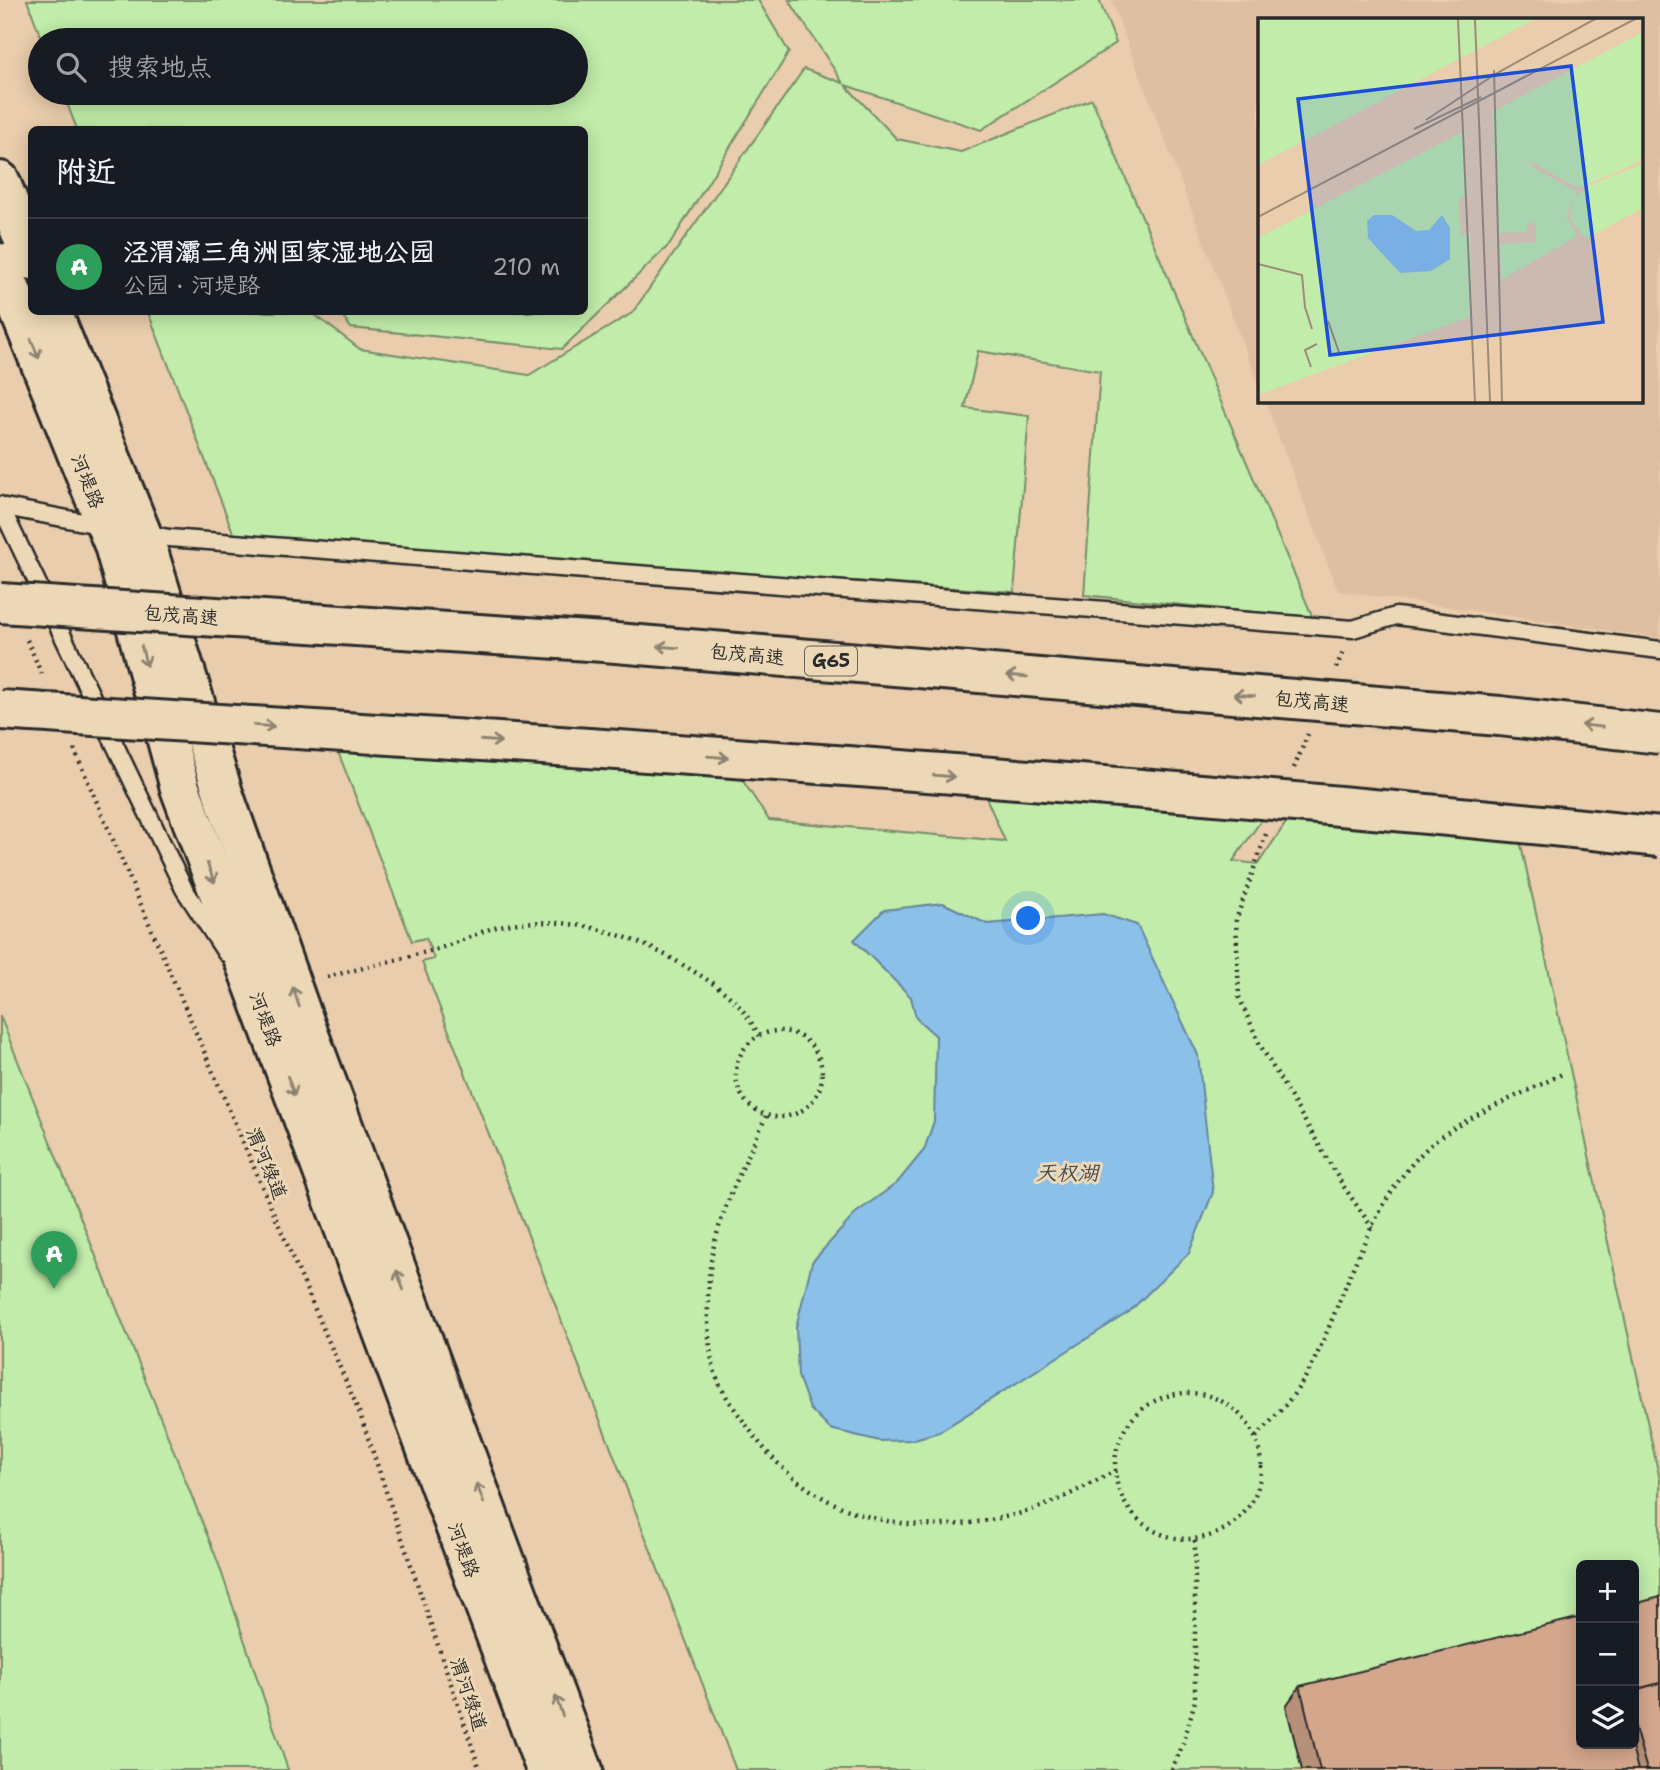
<!DOCTYPE html>
<html lang="zh">
<meta charset="utf-8">
<style>
:root{--surface:#171b24;--page:#20242c;--text:#f1f3f6;--muted:#9ea1a6;--line:#363941;--accent:#7c3aed}
body{margin:0;font-family:"Shantell Sans","LXGW WenKai TC",sans-serif;background:var(--page);color:var(--text)}
.controls{position:absolute;right:21px;bottom:21px;display:grid;overflow:hidden;border-radius:10px;box-shadow:0 4px 18px #0003}
.controls button{width:63px;height:63px;display:grid;place-items:center;padding:0;border:0;border-bottom:2px solid var(--line);background:var(--surface);color:var(--text);font:35px sans-serif}
.you{position:absolute;left:1029px;top:919px;width:24px;height:24px;margin:-18px;border:5px solid #fff;border-radius:50%;background:#1a73e8;box-shadow:0 0 0 10px #1a73e833}
.badge{display:grid;place-items:center;width:46px;height:46px;border-radius:50%;background:var(--accent);color:#fff;font-size:23px;font-weight:700}
.pin{position:absolute;translate:-50% -58px;filter:drop-shadow(0 2px 4px #0008)}
.pin::after{content:'';position:absolute;top:37px;width:24px;height:21px;background:inherit;clip-path:polygon(0 0,100% 0,50% 100%)}
.list{margin:0;padding:0;list-style:none}
h2{display:flex;justify-content:space-between;align-items:center;height:91px;margin:0;padding:0 28px;font-size:30px}
h2 small{font-size:23px;font-weight:400;color:var(--muted)}
.list li{display:grid;grid-template-columns:46px 1fr auto;gap:21px;align-items:center;box-sizing:border-box;height:98px;padding:0 28px;border-top:2px solid var(--line)}
.list b{display:block;font-size:26px;white-space:nowrap}
.list p{margin:0;font-size:23px;white-space:nowrap;color:var(--muted)}
.list em{font-size:23px;font-style:normal;color:var(--muted)}
.icon{flex:none;width:38px;height:38px;fill:none;stroke:currentColor;stroke-width:2;stroke-linecap:round;stroke-linejoin:round}
.map{position:relative;flex:none;width:1660px;height:1770px;overflow:hidden}
.search{position:absolute;background:var(--surface);box-shadow:0 4px 18px #0003;left:28px;top:28px;width:560px;height:77px;display:flex;align-items:center;gap:18px;box-sizing:border-box;padding:0 24px;border-radius:38px;color:var(--muted);font-size:26px}
.panel{position:absolute;background:var(--surface);box-shadow:0 4px 18px #0003;left:28px;top:126px;width:560px;height:189px;border-radius:10px}
.map>svg:first-child{display:block}
.built{fill:#dfbfa1}
.green{fill:#c1eca9;stroke:#768c6a;stroke-width:2;fill-rule:evenodd}
.water{fill:#8bc0e8;stroke:#65849c;stroke-width:2}
.lines{fill:none;stroke-linecap:round;stroke-linejoin:round}
.service-casing{stroke:#2b2b2b;stroke-width:21}
.secondary-casing{stroke:#2b2b2b;stroke-width:44}
.path{stroke:#2b2b2b;stroke-width:4.5;stroke-dasharray:2 5;stroke-linecap:butt}
.service{stroke:#ecd8b6;stroke-width:16}
.secondary{stroke:#ecd8b6;stroke-width:38}
.motorway-bridge-casing{stroke:#2b2b2b;stroke-width:44;stroke-linecap:butt}
.motorway-bridge{stroke:#ecd8b6;stroke-width:38}
.wall{fill:#b69079;stroke:#2b2b2b;stroke-width:2}
.building{fill:#d4a78d;stroke:#2b2b2b;stroke-width:2}
.oneway{stroke:#8c8270}
.labels{text-anchor:middle;stroke-width:6;stroke-linejoin:round;paint-order:stroke}
.shield{fill:#ecd8b6;stroke:#655f55;stroke-width:2}
.shield-label{font-size:18px;font-weight:bold;fill:#2b2b2b}
.street-label{font-size:19px;fill:#2b2b2b;stroke:#ecd8b6}
.water-label{font-size:21px;font-style:italic;fill:#3e4951;stroke:#ecd8b6}
.inset-road{fill:none;stroke:#9d8c78;stroke-width:2}
.view{fill:#1d4ed8;fill-opacity:0.15;stroke:#1d4ed8;stroke-width:3.5}
.inset-edge{fill:none;stroke:#2b2b2b;stroke-width:3.5}
</style>
<div class="map">
<svg width="1660" height="1770" viewBox="0 0 1660 1770">
<rect width="100%" height="100%" fill="#e9cdac"/>
<filter id="ink" filterUnits="userSpaceOnUse"><feTurbulence type="fractalNoise" baseFrequency=".0143" numOctaves="2"/><feDisplacementMap in="SourceGraphic" scale="14" xChannelSelector="R" yChannelSelector="G"/><feConvolveMatrix kernelMatrix="1 2 1 2 8 2 1 2 1" color-interpolation-filters="sRGB"/></filter>
<g filter="url(#ink)">
<polygon class="built" points="1111,0 1660,0 1660,638 1338,591 1265,401 1641,401 1641,19 1259,19 1259,386"/>
<g class="green">
<polygon points="27,0 758,0 789,52 670,244 562,349 351,328 340,312 584,312 584,130 77,129 63,93 576,93 576,40 42,40"/>
<polygon points="789,0 1099,0 1116,43 981,130 845,85 897,139 961,152 1092,99 1313,618 1084,595 1100,371 978,351 965,408 1029,416 1014,592 236,540 148,312 311,312 360,349 529,375 632,313 804,69 843,83"/>
<path d="M331 734 731 763 769 820 1005 841 978 779 1272 805 1233 861 1258 864 1296 808 1518 831 1660 1480V1770H736L422 962 434 959 426 938 412 941ZM1581 1565H1634V1744H1581Z"/>
<polygon points="0,1016 218,1562 288,1770 0,1770"/>
</g>
<polygon class="water" points="943,903 987,924 1103,914 1137,925 1198,1055 1213,1192 1189,1253 1129,1312 939,1432 911,1440 880,1441 830,1429 810,1409 798,1376 796,1327 812,1262 857,1212 897,1183 924,1150 934,1121 936,1036 916,1018 911,997 854,940 884,910"/>
<g class="lines">
<g class="service-casing">
<g id="service">
<polyline points="0,505 184,889 226,953"/>
<polyline points="0,506 104,526"/>
<polyline points="143,533 169,538 1353,629 1396,616 1660,650"/>
</g>
</g>
<g class="secondary-casing">
<g id="secondary">
<polyline points="0,181 32,260"/>
<polyline points="0,263 114,545 180,788 546,1770"/>
<polyline points="52,312 146,545 223,793 305,1024 583,1770"/>
</g>
</g>
<g class="path">
<polyline points="27,640 43,677"/>
<polyline points="1336,668 1344,650"/>
<polyline points="74,749 360,1414 480,1770"/>
<polyline points="1294,768 1308,734"/>
<polyline points="1266,834 1236,920 1239,997 1260,1045 1342,1184 1373,1229"/>
<path d="M327 977C365 967 403 959 440 948 462 942 483 929 505 925 566 915 626 932 678 962 715 984 739 997 759 1036"/>
<circle cx="779" cy="1074" r="43"/>
<path d="M766 1116C747 1160 721 1207 712 1255 706 1288 705 1350 718 1381 725 1397 737 1412 747 1426 814 1524 915 1542 1025 1512 1057 1503 1087 1485 1117 1470"/>
<circle cx="1188" cy="1466" r="73"/>
<path d="M1256 1437C1276 1416 1295 1396 1309 1371 1346 1298 1369 1197 1433 1143 1467 1115 1524 1094 1564 1073"/>
<polyline points="1172,1770 1184,1741 1195,1701 1195,1539"/>
</g>
<use href="#service" class="service"/>
<use href="#secondary" class="secondary"/>
<g class="motorway-bridge-casing">
<g id="motorway-bridge">
<polyline points="0,603 604,642 1500,716 1660,734"/>
<path d="M0 710C554 745 1108 779 1660 837"/>
</g>
</g>
<use href="#motorway-bridge" class="motorway-bridge"/>
</g>
<polygon class="wall" points="1634,1604 1660,1770 1302,1770 1286,1706 1300,1686 1581,1744 1634,1744"/>
<g class="building">
<polygon points="1660,1597 1660,1683 1634,1690 1634,1604"/>
<polygon points="1581,1617 1581,1744 1631,1744 1638,1770 1320,1770 1300,1686"/>
<polygon points="1660,1683 1660,1770 1647,1770 1634,1724 1634,1690"/>
</g>
<defs><path id="oneway-shaft" d="M-6 0H5M1.5-3L5.5 0L1.5 3" fill="none" stroke-width="1.6" stroke-linecap="round" stroke-linejoin="round" transform="scale(1.75)"/></defs>
<g class="oneway">
<use href="#oneway-shaft" transform="translate(35 349) rotate(68)"/>
<use href="#oneway-shaft" transform="translate(668 647) rotate(-175)"/>
<use href="#oneway-shaft" transform="translate(144 656) rotate(75)"/>
<use href="#oneway-shaft" transform="translate(1017 676) rotate(-175)"/>
<use href="#oneway-shaft" transform="translate(1244 695) rotate(-175)"/>
<use href="#oneway-shaft" transform="translate(264 726) rotate(4)"/>
<use href="#oneway-shaft" transform="translate(1592 726) rotate(-174)"/>
<use href="#oneway-shaft" transform="translate(491 741) rotate(4)"/>
<use href="#oneway-shaft" transform="translate(718 757) rotate(5)"/>
<use href="#oneway-shaft" transform="translate(944 776) rotate(5)"/>
<use href="#oneway-shaft" transform="translate(211 873) rotate(69)"/>
<use href="#oneway-shaft" transform="translate(296 997) rotate(-109)"/>
<use href="#oneway-shaft" transform="translate(291 1086) rotate(70)"/>
<use href="#oneway-shaft" transform="translate(400 1280) rotate(-110)"/>
<use href="#oneway-shaft" transform="translate(480 1493) rotate(-110)"/>
<use href="#oneway-shaft" transform="translate(559 1706) rotate(-110)"/>
</g>
</g>
<g class="labels">
<rect class="shield" x="805" y="646.5" width="52" height="29" rx="5"/>
<g class="shield-label">
<text x="831" y="667">G65</text>
</g>
<g class="street-label">
<text transform="translate(88 481) rotate(68)" y="7">河堤路</text>
<text transform="translate(181 615) rotate(4)" y="7">包茂高速</text>
<text transform="translate(747 654) rotate(5)" y="7">包茂高速</text>
<text transform="translate(1312 701) rotate(5)" y="7">包茂高速</text>
<text transform="translate(266 1019) rotate(69)" y="7">河堤路</text>
<text transform="translate(267 1163) rotate(67)" y="7">渭河绿道</text>
<text transform="translate(464 1550) rotate(70)" y="7">河堤路</text>
<text transform="translate(469 1694) rotate(71)" y="7">渭河绿道</text>
</g>
<g class="water-label">
<text x="1067" y="1180">天权湖</text>
</g>
</g>
<g transform="translate(1258 18)">
<rect width="385" height="385" fill="#e9cdac"/>
<path d="M0 1H277L0 147ZM385 14V137L379 145 320 170 270 142 277 151 318 173 317 179 332 167 385 146V190L328 221 312 202 315 181 308 199 319 218 243 262 242 226 277 224 278 206 269 204V214L241 215 234 94ZM206 113 209 175 201 182 203 218 212 213 213 259 204 258 213 263 214 298 0 377V220Z" fill="#c1eca9"/>
<path d="M116 197H134L158 213 171 212 184 197 192 210V241L173 253 142 255 110 220 109 203Z" fill="#8bc0e8"/>
<path class="inset-road" d="M200 1 217 384M217 1 232 384M236 52 244 384M168 102 239 55 337 1M156 111 223 79M0 199 377 1M0 246 44 257 47 289 54 311M70 303 82 337M53 349 47 332 59 326"/>
<path class="view" d="M313 48 345 304 72 337 40 81Z"/>
<rect width="385" height="385" class="inset-edge"/>
</g>
</svg>
<div class="controls">
<button>+</button>
<button>−</button>
<button><svg class="icon" aria-label="layers" viewBox="0 0 24 24"><path d="M12 4l9 5-9 5-9-5zM3 14l9 5 9-5"/></svg></button>
</div>
<div class="you"></div>
<div class="pin badge" style="left:54px;top:1289px;background:#2e9e5b">A</div>
<div class="search"><svg class="icon" aria-label="search" viewBox="0 0 24 24"><circle cx="10" cy="10" r="6"/><path d="M15 15l6 6"/></svg>搜索地点</div>
<section class="panel">
<h2>附近<small></small></h2>
<ul class="list">
<li><span class="badge" style="background:#2e9e5b">A</span><div><b>泾渭灞三角洲国家湿地公园</b><p>公园 · 河堤路</p></div><em>210 m</em></li>
</ul>
</section>
</div>
